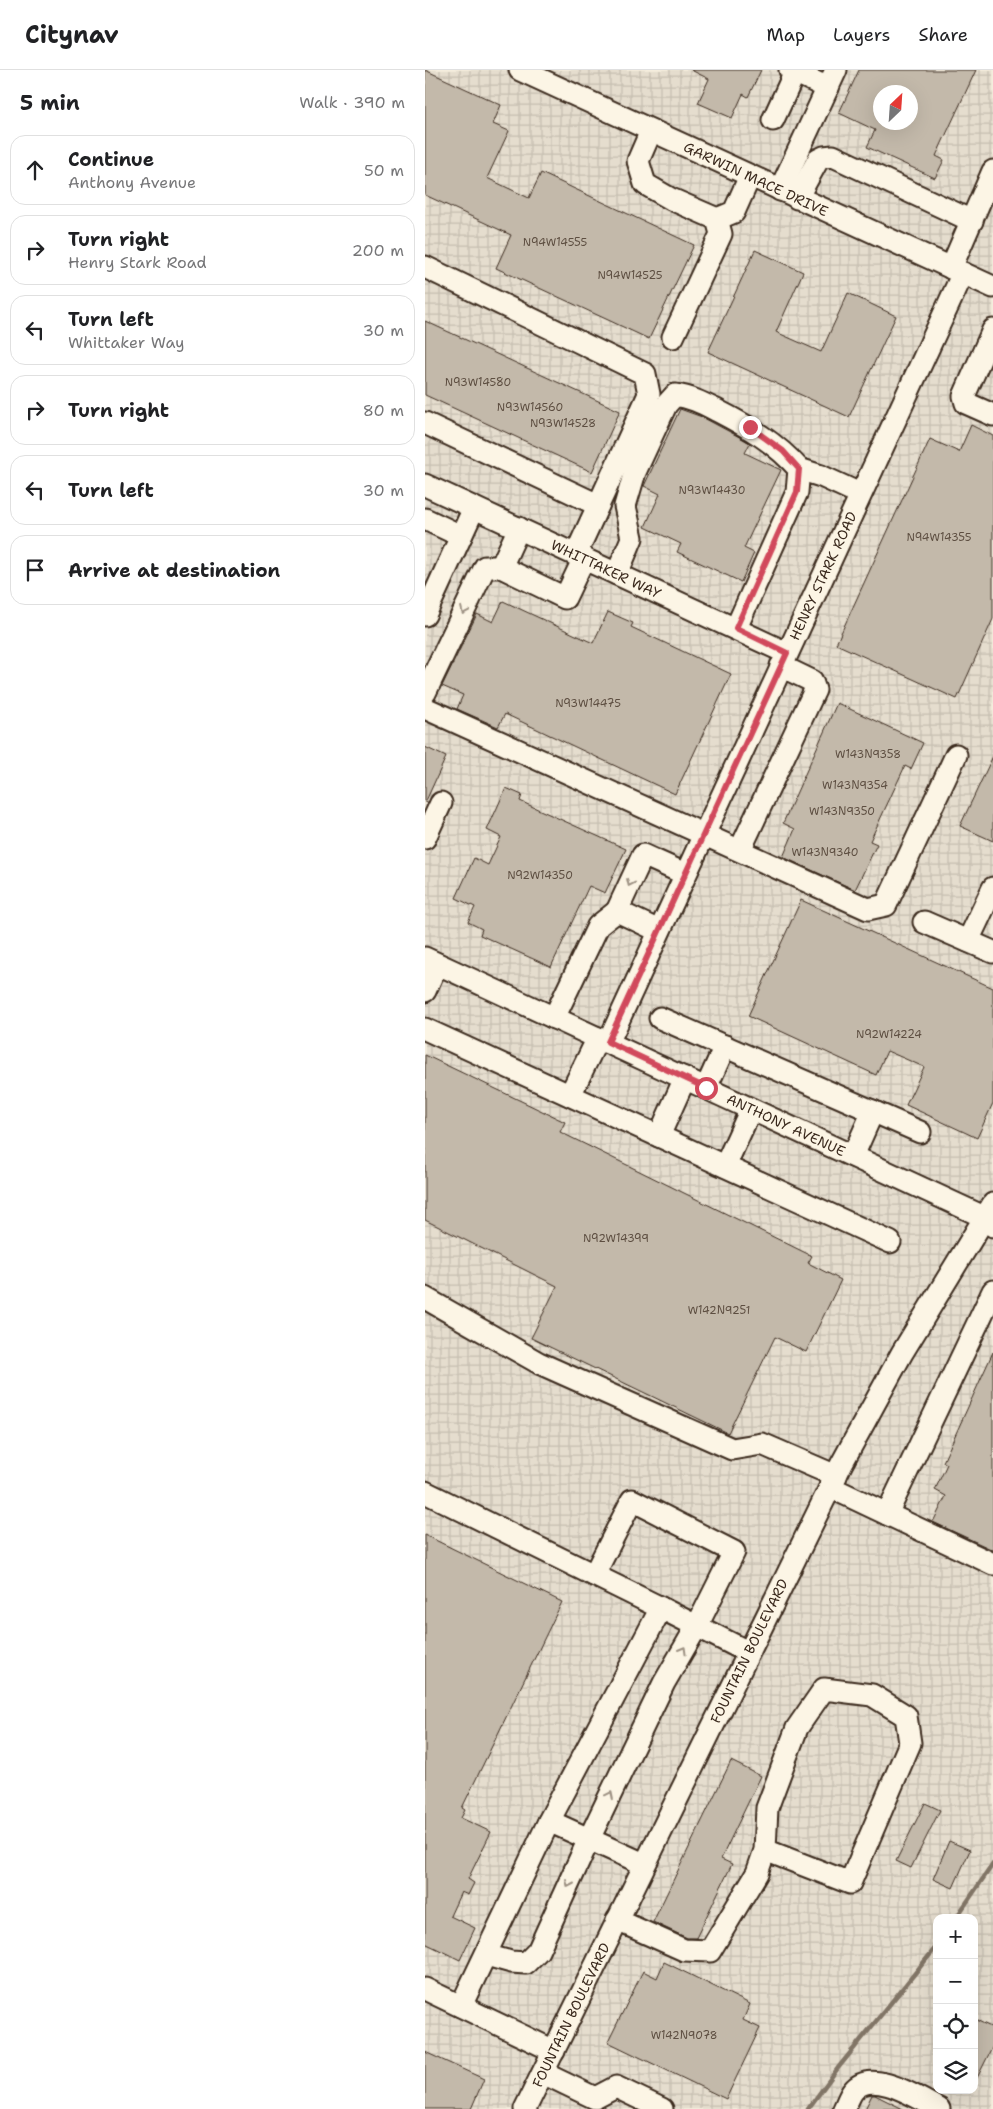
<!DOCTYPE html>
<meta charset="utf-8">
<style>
:root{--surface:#fff;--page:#f6f6f6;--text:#202124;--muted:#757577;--line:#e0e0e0}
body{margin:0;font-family:"Shantell Sans",sans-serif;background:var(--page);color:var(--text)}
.controls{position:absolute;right:15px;bottom:15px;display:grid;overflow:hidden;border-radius:10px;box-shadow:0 5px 20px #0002}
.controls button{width:45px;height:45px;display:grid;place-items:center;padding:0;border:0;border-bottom:1px solid var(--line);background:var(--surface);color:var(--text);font:25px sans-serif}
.compass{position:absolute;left:448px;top:15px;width:45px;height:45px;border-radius:50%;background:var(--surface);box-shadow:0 5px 20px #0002;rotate:25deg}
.stop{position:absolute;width:15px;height:15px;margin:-11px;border:4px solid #d1495b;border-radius:50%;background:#fff}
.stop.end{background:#d1495b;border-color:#fff;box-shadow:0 1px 5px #0008}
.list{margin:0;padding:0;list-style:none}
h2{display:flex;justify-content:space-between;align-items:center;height:65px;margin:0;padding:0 20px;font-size:21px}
h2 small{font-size:16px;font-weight:400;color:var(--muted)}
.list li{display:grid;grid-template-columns:32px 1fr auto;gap:15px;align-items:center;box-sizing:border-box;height:70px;margin:0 10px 10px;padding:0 10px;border:1px solid var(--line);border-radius:15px}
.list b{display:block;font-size:19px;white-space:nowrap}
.list p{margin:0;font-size:16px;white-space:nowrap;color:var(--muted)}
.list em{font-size:16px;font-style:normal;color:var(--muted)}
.icon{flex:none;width:28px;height:28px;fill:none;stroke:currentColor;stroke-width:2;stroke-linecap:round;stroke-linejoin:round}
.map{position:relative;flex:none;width:568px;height:2039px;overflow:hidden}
header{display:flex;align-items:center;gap:30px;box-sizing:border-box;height:70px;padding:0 25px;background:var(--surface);border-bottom:1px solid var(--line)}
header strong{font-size:24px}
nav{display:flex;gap:28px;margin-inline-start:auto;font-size:18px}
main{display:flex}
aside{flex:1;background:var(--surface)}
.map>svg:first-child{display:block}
.industrial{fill:url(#industrial-grid);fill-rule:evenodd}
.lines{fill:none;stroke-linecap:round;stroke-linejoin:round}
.stream{stroke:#817466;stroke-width:4.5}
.building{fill:#c3b9aa;stroke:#3b2a1e;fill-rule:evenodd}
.minor-casing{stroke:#3b2a1e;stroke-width:25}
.minor{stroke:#fcf5e5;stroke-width:21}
.oneway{stroke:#9c9082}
.route{stroke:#d1495b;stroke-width:6}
.labels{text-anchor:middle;stroke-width:4;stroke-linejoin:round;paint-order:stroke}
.number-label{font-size:11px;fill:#5d4e41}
.street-label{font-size:14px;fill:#3b2a1e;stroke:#fcf5e5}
</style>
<header>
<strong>Citynav</strong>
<nav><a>Map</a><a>Layers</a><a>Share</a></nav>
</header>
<main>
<aside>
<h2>5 min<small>Walk · 390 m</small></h2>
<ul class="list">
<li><svg class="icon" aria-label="ahead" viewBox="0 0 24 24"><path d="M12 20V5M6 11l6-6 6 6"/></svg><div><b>Continue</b><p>Anthony Avenue</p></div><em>50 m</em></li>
<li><svg class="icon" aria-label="right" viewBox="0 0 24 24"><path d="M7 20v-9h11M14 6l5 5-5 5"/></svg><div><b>Turn right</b><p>Henry Stark Road</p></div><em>200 m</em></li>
<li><svg class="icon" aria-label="left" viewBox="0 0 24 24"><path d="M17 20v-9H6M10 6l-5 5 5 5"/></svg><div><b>Turn left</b><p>Whittaker Way</p></div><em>30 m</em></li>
<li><svg class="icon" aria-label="right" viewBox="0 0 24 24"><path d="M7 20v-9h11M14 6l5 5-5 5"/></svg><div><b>Turn right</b></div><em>80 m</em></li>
<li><svg class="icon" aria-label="left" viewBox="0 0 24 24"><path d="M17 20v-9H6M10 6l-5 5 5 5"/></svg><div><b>Turn left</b></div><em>30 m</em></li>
<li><svg class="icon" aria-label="arrive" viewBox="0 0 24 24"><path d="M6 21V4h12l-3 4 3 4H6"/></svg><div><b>Arrive at destination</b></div></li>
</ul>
</aside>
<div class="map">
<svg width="568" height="2039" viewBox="0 0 568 2039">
<defs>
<pattern id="industrial-grid" width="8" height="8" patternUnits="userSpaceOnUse" patternTransform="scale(1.25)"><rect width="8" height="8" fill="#e5ddce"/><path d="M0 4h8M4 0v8" fill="none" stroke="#c5beb0"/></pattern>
</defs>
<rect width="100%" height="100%" fill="#f4eddd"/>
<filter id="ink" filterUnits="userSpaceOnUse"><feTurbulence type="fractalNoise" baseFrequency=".02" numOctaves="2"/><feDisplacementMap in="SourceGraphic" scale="10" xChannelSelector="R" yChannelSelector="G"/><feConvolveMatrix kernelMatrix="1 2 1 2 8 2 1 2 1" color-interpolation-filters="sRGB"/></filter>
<g filter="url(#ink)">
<path class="industrial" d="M0 0H568V2039H0ZM456 22H486V52H456ZM512 1848H549V2020H512Z"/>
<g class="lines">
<g class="stream">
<polyline points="531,1848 568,1794"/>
<polyline points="383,2039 413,1998 512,1876"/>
</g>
</g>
<g class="building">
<polygon points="0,0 76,35 68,54 84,61 62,108 104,128 116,103 269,175 224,269 71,198 86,165 0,125"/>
<polygon points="266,0 336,0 323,27 318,24 307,48 273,33 284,9"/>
<path d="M434 0H551L511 86 519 90 510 108 442 77 450 60 414 43ZM456 22H486V52H456Z"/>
<polygon points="330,180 378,202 351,262 396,282 423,223 471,246 424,347 283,282"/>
<polygon points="0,251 195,341 167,402 0,325"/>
<polygon points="255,339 277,347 320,370 325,373 320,383 356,400 319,478 329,483 316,512 252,482 256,474 220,457 235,424 219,416"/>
<polygon points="546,355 568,366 568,549 532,629 411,574 505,369 534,382"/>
<polygon points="78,531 168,573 183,542 208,553 206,557 306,604 250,724 80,644 73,657 32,639 38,625 17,616 52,544 68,552"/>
<polygon points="412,633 498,673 486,699 480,696 445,771 452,774 430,820 358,787 370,759 358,753"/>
<polygon points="0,677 21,687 0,733"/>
<polygon points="568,686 568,771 535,756"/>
<polygon points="81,718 97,725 95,731 201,779 180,823 164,816 126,897 55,865 57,859 43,852 50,837 31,828 49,788 63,795 76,767 62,760"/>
<polygon points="376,830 568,918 568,1033 552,1068 481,1035 499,997 462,981 451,1005 323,946"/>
<polygon points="0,985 140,1052 135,1062 387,1186 383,1193 416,1210 381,1282 350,1267 303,1363 106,1268 132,1216 0,1150"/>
<polygon points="568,1282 568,1480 508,1452 521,1426 510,1420 522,1394 518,1392"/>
<polygon points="0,1465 137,1532 37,1738 40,1740 36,1748 66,1762 43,1809 49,1813 43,1825 36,1822 25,1846 50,1858 35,1890 0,1873"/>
<polygon points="306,1691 336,1706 296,1789 307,1794 271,1868 262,1868 228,1852"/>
<polygon points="500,1733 515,1740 486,1798 471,1791"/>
<polygon points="524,1771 545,1780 528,1818 508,1809"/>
<polygon points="239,1892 325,1934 318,1950 335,1958 301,2029 183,1972 218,1901 232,1908"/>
<polygon points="549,1949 568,1958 568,1976 549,2014"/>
<polygon points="0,1982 59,2009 46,2039 0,2039"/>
<polygon points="447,2025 450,2025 478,2039 440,2039"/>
</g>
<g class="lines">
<g class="minor-casing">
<g id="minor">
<polyline points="95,0 568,217"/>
<polyline points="365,0 403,18"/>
<polyline points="348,50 370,2"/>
<polyline points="226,61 213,91 220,114 246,129 292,149 309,142 325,106"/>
<polyline points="355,120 411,0"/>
<polyline points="372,128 393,90 399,87 408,86 547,151"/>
<polyline points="0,197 220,304 224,324 151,484"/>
<polyline points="526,198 568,101"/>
<polyline points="568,260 539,326 541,333 568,345"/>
<polyline points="248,267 296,164 292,149"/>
<polyline points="0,353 173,435"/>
<polyline points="374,399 396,406 435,424"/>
<polyline points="0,415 362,583"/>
<polyline points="0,449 36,466"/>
<polyline points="76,497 94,458"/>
<path d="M192 504 207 468 200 436 210 402 241 335 250 325C266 327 279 334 293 341 324 357 351 373 374 399L372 422 311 558"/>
<polyline points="0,545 49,438"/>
<polyline points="0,623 60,497 76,497 140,528 159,488"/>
<polyline points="0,638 443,839 461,835 531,685"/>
<polyline points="0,768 16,733"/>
<polyline points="315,780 390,620 387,611 356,596"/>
<polyline points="192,841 218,785 260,804"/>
<polyline points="499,852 568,882"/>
<polyline points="543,871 568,818"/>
<polyline points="0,888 559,1147 568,1156"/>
<polyline points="0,921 12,894"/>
<polyline points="129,948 173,856 192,841 234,861"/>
<polyline points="235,948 495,1062"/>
<polyline points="0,959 465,1172"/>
<polyline points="183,973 538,203"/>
<polyline points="281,1018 300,976"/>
<polyline points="145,1025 173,968"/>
<polyline points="234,1066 260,1008"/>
<polyline points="428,1086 448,1041"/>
<polyline points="300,1096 326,1039"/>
<polyline points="0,1228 114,1293 307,1379 337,1374 411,1406"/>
<polyline points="405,1417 462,1444 568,1221"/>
<polyline points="0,1422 236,1538"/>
<polyline points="462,1444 568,1494"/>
<polyline points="124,1751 236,1538 323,1582"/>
<polyline points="192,1850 259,1880 285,1881 332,1803 340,1780 342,1738 372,1658 399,1619 447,1625 481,1646 485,1673 425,1813 340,1780"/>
<polyline points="61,1885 86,1892 101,1893 113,1881 164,1769 239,1613 272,1556 309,1482 207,1430 169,1505"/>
<polyline points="0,1919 129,1981"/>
<polyline points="36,1936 124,1751 219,1794"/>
<polyline points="118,2003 170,2028 191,2017 237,2039"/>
<polyline points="100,2039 417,1393 477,1283 568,1134"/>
<path d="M419 2039C422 2033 424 2026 428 2021 447 1997 494 2029 514 2039"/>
</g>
</g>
<use href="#minor" class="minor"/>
</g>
<defs><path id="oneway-chevron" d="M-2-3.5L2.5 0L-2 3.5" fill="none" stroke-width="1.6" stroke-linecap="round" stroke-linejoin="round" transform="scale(1.25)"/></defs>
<g class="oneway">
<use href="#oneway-chevron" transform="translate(39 541) rotate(115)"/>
<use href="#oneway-chevron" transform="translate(205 813) rotate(115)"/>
<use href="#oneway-chevron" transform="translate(258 1580) rotate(-60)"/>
<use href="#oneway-chevron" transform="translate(185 1725) rotate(-64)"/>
<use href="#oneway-chevron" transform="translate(144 1814) rotate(114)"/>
</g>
</g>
<g class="lines" filter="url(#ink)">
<polyline class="route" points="281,1018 183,972 362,583 311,558 372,422 374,399 358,381 325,357"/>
</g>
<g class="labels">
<g class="number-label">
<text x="130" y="176">N94W14555</text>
<text x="205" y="209">N94W14525</text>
<text x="53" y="316">N93W14580</text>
<text x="105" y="341">N93W14560</text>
<text x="138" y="357">N93W14528</text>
<text x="287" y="424">N93W14430</text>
<text x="514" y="471">N94W14355</text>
<text x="163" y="637">N93W14475</text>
<text x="443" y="688">W143N9358</text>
<text x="430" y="719">W143N9354</text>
<text x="417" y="745">W143N9350</text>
<text x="400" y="786">W143N9340</text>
<text x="115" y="809">N92W14350</text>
<text x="464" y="968">N92W14224</text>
<text x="191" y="1172">N92W14399</text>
<text x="294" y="1244">W142N9251</text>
<text x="259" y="1969">W142N9078</text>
</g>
<g class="street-label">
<text transform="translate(331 109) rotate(25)" y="5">GARWIN MACE DRIVE</text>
<text transform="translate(181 499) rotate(25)" y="5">WHITTAKER WAY</text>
<text transform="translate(398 506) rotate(-65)" y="5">HENRY STARK ROAD</text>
<text transform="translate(361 1055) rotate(25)" y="5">ANTHONY AVENUE</text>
<text transform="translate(324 1581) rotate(-64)" y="5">FOUNTAIN BOULEVARD</text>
<text transform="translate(146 1945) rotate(-64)" y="5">FOUNTAIN BOULEVARD</text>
</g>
</g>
</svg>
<div class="controls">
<button>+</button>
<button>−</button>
<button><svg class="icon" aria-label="locate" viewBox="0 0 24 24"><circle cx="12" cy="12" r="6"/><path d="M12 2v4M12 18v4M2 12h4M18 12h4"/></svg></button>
<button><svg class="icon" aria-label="layers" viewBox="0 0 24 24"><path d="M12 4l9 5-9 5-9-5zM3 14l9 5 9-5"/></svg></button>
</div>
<svg class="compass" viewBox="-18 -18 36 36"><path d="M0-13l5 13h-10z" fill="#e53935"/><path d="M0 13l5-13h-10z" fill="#757577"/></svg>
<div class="stop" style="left:281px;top:1018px"></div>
<div class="stop end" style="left:325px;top:357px"></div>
</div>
</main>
